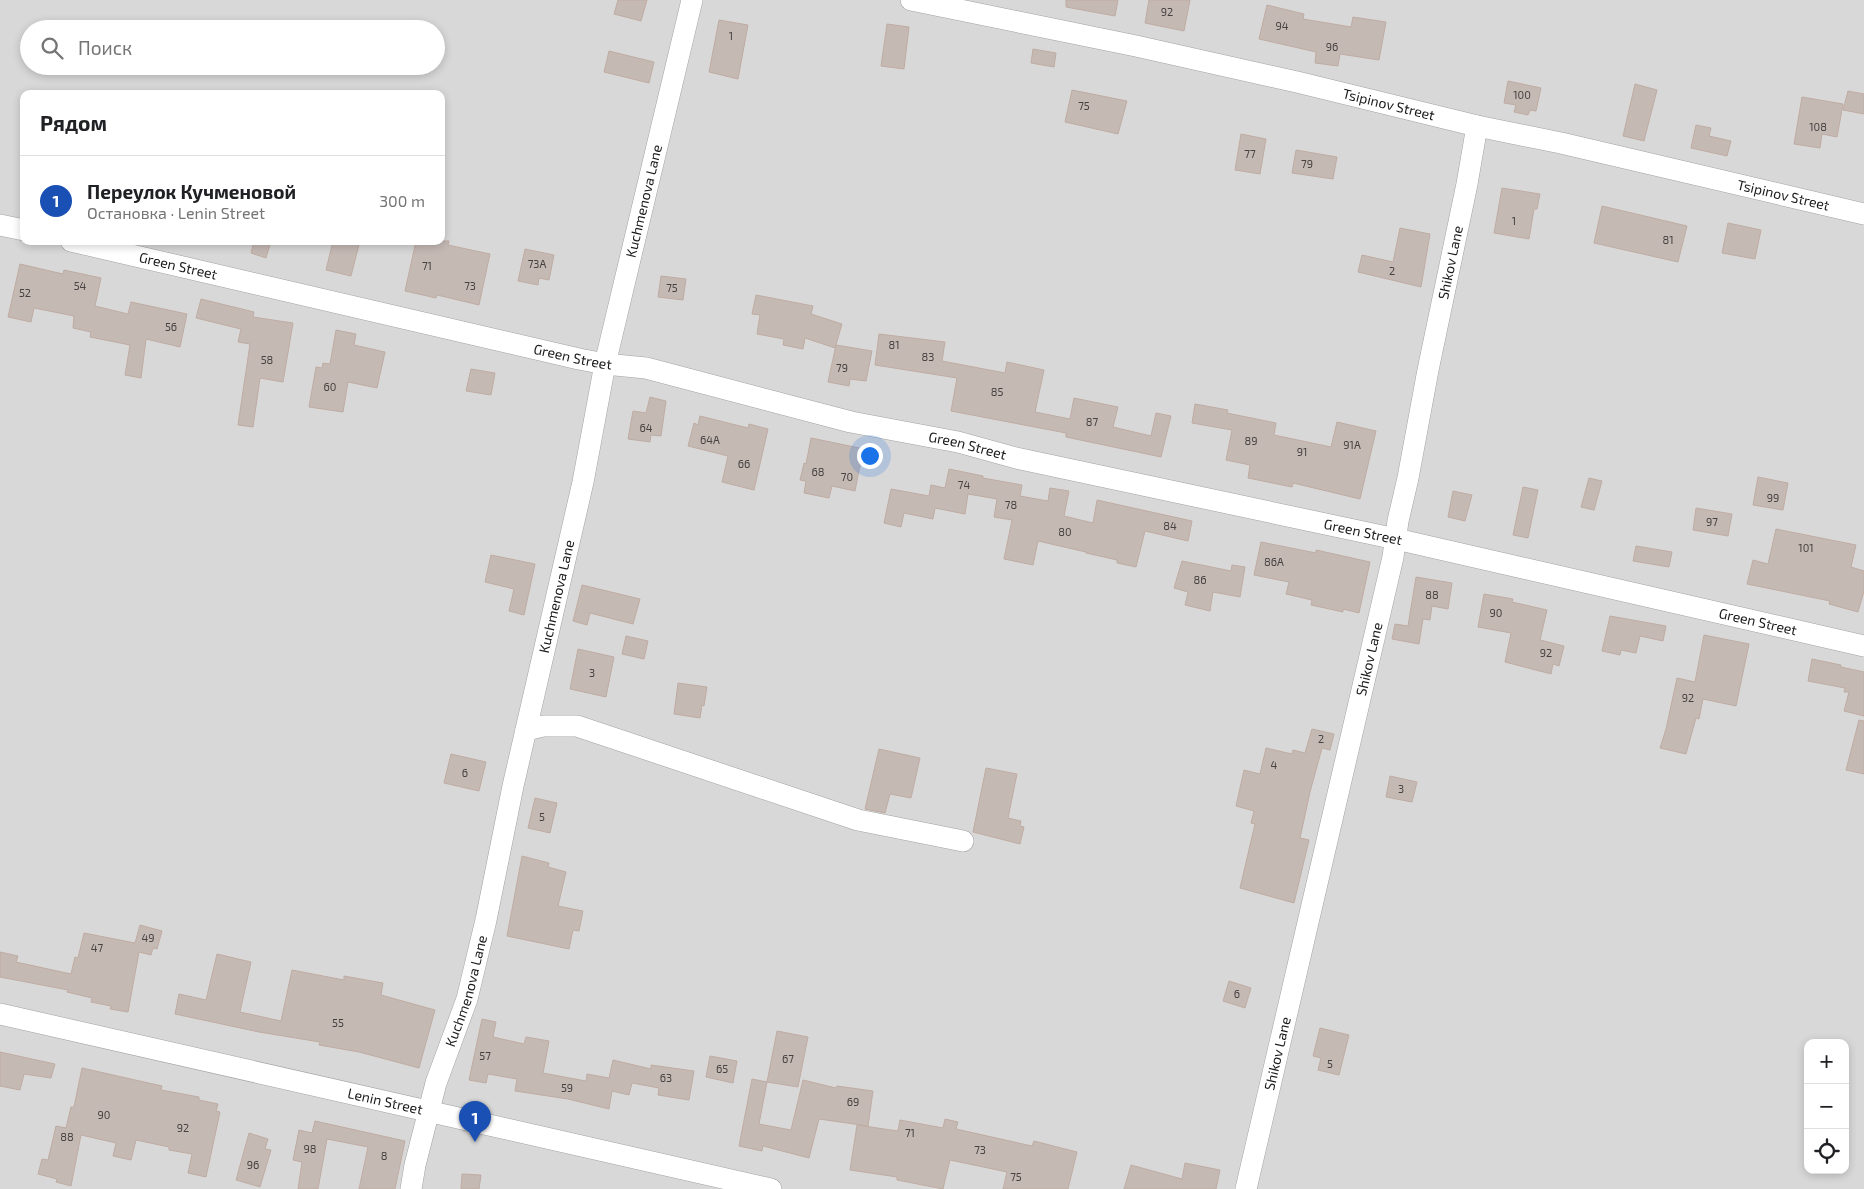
<!DOCTYPE html>
<html lang="ru">
<meta charset="utf-8">
<style>
:root{--surface:#fff;--page:#f2f2f2;--text:#202124;--muted:#757577;--line:#e0e0e0;--accent:#c70015}
body{margin:0;font-family:"Exo 2",sans-serif;background:var(--page);color:var(--text)}
.controls{position:absolute;right:15px;bottom:15px;display:grid;overflow:hidden;border-radius:10px;box-shadow:0 2px 8px #0003}
.controls button{width:45px;height:45px;display:grid;place-items:center;padding:0;border:0;border-bottom:1px solid var(--line);background:var(--surface);color:var(--text);font:25px sans-serif}
.you{position:absolute;left:869px;top:455px;width:18px;height:18px;margin:-12px;border:4px solid #fff;border-radius:50%;background:#1a73e8;box-shadow:0 0 0 8px #1a73e833}
.badge{display:grid;place-items:center;width:32px;height:32px;border-radius:50%;background:var(--accent);color:#fff;font-size:16px;font-weight:700}
.pin{position:absolute;translate:-50% -41px;filter:drop-shadow(0 1px 2px #0008)}
.pin::after{content:'';position:absolute;top:26px;width:18px;height:15px;background:inherit;clip-path:polygon(0 0,100% 0,50% 100%)}
.list{margin:0;padding:0;list-style:none}
h2{display:flex;justify-content:space-between;align-items:center;height:65px;margin:0;padding:0 20px;font-size:21px}
h2 small{font-size:16px;font-weight:400;color:var(--muted)}
.list li{display:grid;grid-template-columns:32px 1fr auto;gap:15px;align-items:center;box-sizing:border-box;height:90px;padding:0 20px;border-top:1px solid var(--line)}
.list b{display:block;font-size:19px;white-space:nowrap}
.list p{margin:0;font-size:16px;white-space:nowrap;color:var(--muted)}
.list em{font-size:16px;font-style:normal;color:var(--muted)}
.icon{flex:none;width:28px;height:28px;fill:none;stroke:currentColor;stroke-width:2;stroke-linecap:round;stroke-linejoin:round}
.map{position:relative;flex:none;width:1864px;height:1189px;overflow:hidden}
.search{position:absolute;background:var(--surface);box-shadow:0 2px 8px #0003;left:20px;top:20px;width:425px;height:55px;display:flex;align-items:center;gap:12px;box-sizing:border-box;padding:0 18px;border-radius:28px;color:var(--muted);font-size:19px}
.panel{position:absolute;background:var(--surface);box-shadow:0 2px 8px #0003;left:20px;top:90px;width:425px;height:155px;border-radius:10px}
.map>svg:first-child{display:block}
.residential{fill:#d9d8d8;fill-rule:evenodd}
.building{fill:#c5b9b4;stroke:#bfaca2}
.lines{fill:none;stroke-linecap:round;stroke-linejoin:round}
.minor-casing{stroke:#a2a2a2;stroke-width:22}
.minor{stroke:#fff;stroke-width:21}
.labels{text-anchor:middle;stroke-width:4;stroke-linejoin:round;paint-order:stroke}
.number-label{font-size:11px;fill:#464241}
.street-label{font-size:14px;fill:#1b1b1b;stroke:#fff}
</style>
<div class="map">
<svg width="1864" height="1189" viewBox="0 0 1864 1189">
<rect width="100%" height="100%" fill="#ede8e0"/>
<path class="residential" d="M0 0H1864V1189H0ZM29 29H436V66H29ZM24 94H441V241H24ZM1808 1043H1845V1170H1808Z"/>
<g class="building">
<polygon points="618,0 647,0 641,21 614,14"/>
<polygon points="1066,0 1118,0 1115,16 1066,7"/>
<polygon points="1149,0 1190,0 1184,31 1145,23"/>
<polygon points="1267,5 1304,14 1303,19 1351,27 1353,17 1386,22 1379,60 1340,54 1338,66 1315,63 1316,52 1259,39"/>
<polygon points="719,20 748,25 738,79 709,72"/>
<polygon points="887,24 909,27 904,69 881,66"/>
<polygon points="1033,49 1056,53 1054,67 1031,63"/>
<polygon points="609,51 654,62 649,83 604,72"/>
<polygon points="1508,81 1541,88 1536,111 1530,110 1528,115 1514,112 1516,105 1504,103"/>
<polygon points="1635,84 1657,90 1644,141 1623,136"/>
<polygon points="1072,90 1127,101 1118,134 1065,122"/>
<polygon points="1848,91 1864,94 1864,114 1843,110"/>
<polygon points="1802,97 1843,104 1837,137 1822,134 1820,148 1794,144"/>
<polygon points="1696,125 1711,128 1709,136 1731,141 1727,156 1691,148"/>
<polygon points="1241,134 1266,139 1260,174 1235,170"/>
<polygon points="1296,150 1337,157 1333,179 1292,173"/>
<polygon points="1502,188 1540,194 1537,209 1534,209 1529,239 1494,233"/>
<polygon points="1602,206 1687,226 1678,262 1594,243"/>
<polygon points="1728,223 1761,230 1755,259 1722,253"/>
<polygon points="1400,228 1430,234 1421,287 1358,272 1362,255 1393,262"/>
<polygon points="254,241 271,241 266,258 251,253"/>
<polygon points="333,241 360,241 351,276 326,270"/>
<polygon points="416,241 449,241 448,245 490,254 479,305 437,295 436,298 405,291"/>
<polygon points="525,249 554,255 549,280 539,278 538,285 518,281"/>
<polygon points="20,264 63,274 64,270 101,278 95,306 128,314 131,302 187,314 180,347 146,339 141,378 125,375 130,345 90,337 91,332 73,328 74,316 34,308 31,322 8,317"/>
<polygon points="661,276 686,279 683,300 658,297"/>
<polygon points="756,295 813,306 811,314 842,324 835,348 805,338 803,349 783,345 784,339 757,334 760,315 752,314"/>
<polygon points="201,299 254,312 253,317 293,323 283,382 260,378 253,427 238,425 250,344 238,342 241,329 196,318"/>
<polygon points="336,330 356,334 354,345 385,352 377,388 348,382 343,412 309,407 316,367 322,368 323,363 330,364"/>
<polygon points="879,334 945,342 942,361 1005,373 1007,362 1044,370 1035,412 1070,419 1074,398 1118,407 1113,427 1151,436 1156,413 1171,416 1161,457 1066,437 1066,433 951,411 957,378 875,365"/>
<polygon points="836,345 872,351 866,381 850,379 849,386 828,382"/>
<polygon points="471,369 495,373 491,395 466,391"/>
<polygon points="650,397 666,401 661,436 651,435 650,442 628,439 633,411 646,413"/>
<polygon points="1195,404 1228,410 1227,413 1276,423 1274,435 1331,447 1337,422 1376,431 1360,499 1293,483 1292,487 1248,478 1250,465 1226,460 1232,430 1192,423"/>
<polygon points="700,416 748,428 749,424 768,429 754,490 722,482 728,456 688,446 694,423 698,425"/>
<polygon points="811,438 874,451 871,467 860,465 855,491 832,486 829,498 804,493 806,481 800,480 804,463 806,464"/>
<polygon points="949,469 983,476 983,478 1022,485 1020,496 1048,501 1050,488 1069,491 1064,516 1093,523 1097,500 1192,521 1188,541 1145,531 1136,567 1117,563 1117,560 1086,553 1086,552 1038,541 1033,565 1004,559 1012,520 994,517 997,499 968,494 965,514 935,508 933,519 904,513 901,527 884,523 891,489 929,496 931,485 945,488"/>
<polygon points="1758,477 1788,483 1783,510 1753,505"/>
<polygon points="1589,478 1602,481 1594,510 1581,507"/>
<polygon points="1523,487 1538,490 1528,538 1513,535"/>
<polygon points="1453,491 1472,495 1465,521 1448,517"/>
<polygon points="1696,508 1732,514 1728,536 1693,530"/>
<polygon points="1776,529 1856,545 1851,567 1864,571 1864,591 1858,612 1829,604 1830,601 1747,584 1753,560 1768,564"/>
<polygon points="1261,542 1316,553 1316,550 1370,562 1359,613 1343,609 1343,612 1311,605 1312,600 1286,594 1289,582 1254,575"/>
<polygon points="1636,546 1672,552 1669,567 1633,561"/>
<polygon points="491,555 535,564 524,615 509,611 514,589 485,582"/>
<polygon points="1182,561 1231,571 1232,565 1245,567 1240,597 1213,592 1210,611 1185,605 1188,592 1174,588"/>
<polygon points="1416,577 1452,583 1448,609 1432,606 1430,620 1423,619 1419,644 1392,639 1395,624 1408,626"/>
<polygon points="582,585 640,599 633,624 590,613 587,625 573,621"/>
<polygon points="1484,594 1513,599 1512,602 1547,610 1540,640 1564,646 1559,666 1553,664 1551,674 1505,662 1511,633 1478,627"/>
<polygon points="1610,616 1666,626 1663,641 1640,636 1636,653 1621,650 1620,655 1602,651"/>
<polygon points="1704,635 1749,644 1736,706 1703,699 1699,719 1696,718 1686,754 1660,748 1666,729 1677,678 1695,682"/>
<polygon points="626,636 648,641 644,659 622,654"/>
<polygon points="578,649 614,657 606,697 570,689"/>
<polygon points="1812,659 1841,665 1841,667 1864,672 1864,716 1844,711 1849,692 1844,692 1845,688 1808,681"/>
<polygon points="678,683 707,687 704,706 702,705 700,718 674,714"/>
<polygon points="1859,720 1864,721 1864,774 1846,770"/>
<polygon points="1312,729 1334,734 1330,750 1322,748 1310,792 1300,838 1309,840 1294,903 1240,888 1255,824 1251,823 1254,811 1236,806 1244,770 1260,774 1266,748 1292,754 1293,750 1305,753"/>
<polygon points="879,749 920,758 911,798 890,794 885,813 865,809"/>
<polygon points="451,754 486,762 479,791 444,783"/>
<polygon points="986,768 1017,774 1008,818 1021,821 1020,826 1024,827 1020,844 973,832"/>
<polygon points="1390,776 1417,782 1412,802 1386,797"/>
<polygon points="535,798 557,803 550,833 528,828"/>
<polygon points="522,856 549,863 548,867 566,872 558,906 583,911 579,931 573,930 569,949 507,936"/>
<polygon points="140,925 162,931 157,949 153,948 151,955 139,952 128,1012 110,1009 111,1006 91,1002 92,998 67,992 68,990 0,977 0,952 18,956 16,962 71,974 75,957 78,958 84,933 135,943"/>
<polygon points="217,954 251,962 240,1012 281,1021 292,970 344,980 344,976 383,983 381,995 435,1010 419,1068 359,1052 319,1045 320,1042 259,1032 175,1014 179,994 206,1000"/>
<polygon points="1229,981 1251,988 1245,1008 1223,1001"/>
<polygon points="482,1019 496,1022 493,1037 524,1044 526,1037 549,1041 543,1073 586,1081 587,1074 609,1078 613,1060 651,1069 651,1065 694,1071 689,1100 658,1095 659,1088 632,1083 629,1095 612,1091 609,1109 568,1099 515,1091 517,1079 488,1074 486,1083 469,1080"/>
<polygon points="1320,1028 1349,1035 1339,1075 1318,1070 1321,1058 1313,1056"/>
<polygon points="777,1031 808,1037 798,1087 767,1082"/>
<polygon points="0,1052 55,1064 51,1078 24,1074 20,1090 0,1086"/>
<polygon points="710,1056 737,1061 733,1083 706,1077"/>
<polygon points="82,1068 162,1086 161,1090 199,1097 199,1100 218,1104 216,1111 220,1112 206,1177 188,1173 192,1154 169,1150 169,1147 136,1140 131,1160 113,1156 116,1143 81,1135 71,1186 56,1182 57,1179 38,1174 42,1159 48,1160 56,1126 66,1128 71,1107 74,1107"/>
<polygon points="752,1079 767,1082 759,1124 791,1130 803,1080 836,1088 837,1086 873,1091 868,1126 819,1119 809,1158 763,1146 762,1151 739,1146"/>
<polygon points="945,1119 958,1122 956,1129 1032,1146 1034,1141 1077,1152 1068,1189 1003,1189 1007,1172 950,1160 943,1189 897,1180 897,1177 850,1170 857,1125 898,1131 900,1120 943,1128"/>
<polygon points="315,1121 405,1141 395,1189 359,1189 368,1147 327,1139 318,1189 298,1189 302,1162 293,1160 299,1130 312,1133"/>
<polygon points="249,1133 268,1139 265,1149 271,1150 260,1187 236,1180"/>
<polygon points="1185,1163 1220,1170 1216,1189 1124,1189 1131,1165 1182,1179"/>
<polygon points="462,1174 481,1175 479,1189 461,1189"/>
</g>
<g class="lines">
<g class="minor-casing">
<g id="minor">
<path id="s1" d="M911 0 1136 46 1297 82 1477 126 1561 143 1864 214"/>
<polyline points="0,225 24,230"/>
<path id="s2" d="M71 241 579 359 605 364 646 368 851 422 958 442 1016 458 1396 539 1864 646"/>
<polyline points="526,730 543,726 577,726 858,820 963,841"/>
<path id="s3" d="M0 1014 771 1189"/>
<path id="s4" d="M411 1189 415 1165 436 1083 467 999 486 920 513 786 583 482 605 364 692 0"/>
<path id="s5" d="M1246 1189 1393 557 1398 521 1408 478 1428 370 1467 184 1477 126"/>
</g>
</g>
<use href="#minor" class="minor"/>
</g>
<g class="labels">
<g class="number-label">
<text x="1167" y="16">92</text>
<text x="1282" y="30">94</text>
<text x="731" y="40">1</text>
<text x="1332" y="51">96</text>
<text x="1522" y="99">100</text>
<text x="1084" y="110">75</text>
<text x="1818" y="131">108</text>
<text x="1250" y="158">77</text>
<text x="1307" y="168">79</text>
<text x="1514" y="225">1</text>
<text x="1668" y="244">81</text>
<text x="537" y="268">73А</text>
<text x="427" y="270">71</text>
<text x="1392" y="275">2</text>
<text x="80" y="290">54</text>
<text x="470" y="290">73</text>
<text x="672" y="292">75</text>
<text x="25" y="297">52</text>
<text x="171" y="331">56</text>
<text x="894" y="349">81</text>
<text x="928" y="361">83</text>
<text x="267" y="364">58</text>
<text x="842" y="372">79</text>
<text x="330" y="391">60</text>
<text x="997" y="396">85</text>
<text x="1092" y="426">87</text>
<text x="646" y="432">64</text>
<text x="710" y="444">64А</text>
<text x="1251" y="445">89</text>
<text x="1352" y="449">91А</text>
<text x="1302" y="456">91</text>
<text x="744" y="468">66</text>
<text x="818" y="476">68</text>
<text x="847" y="481">70</text>
<text x="964" y="489">74</text>
<text x="1773" y="502">99</text>
<text x="1011" y="509">78</text>
<text x="1712" y="526">97</text>
<text x="1170" y="530">84</text>
<text x="1065" y="536">80</text>
<text x="1806" y="552">101</text>
<text x="1274" y="566">86А</text>
<text x="1200" y="584">86</text>
<text x="1432" y="599">88</text>
<text x="1496" y="617">90</text>
<text x="1546" y="657">92</text>
<text x="592" y="677">3</text>
<text x="1688" y="702">92</text>
<text x="1321" y="743">2</text>
<text x="1274" y="769">4</text>
<text x="465" y="777">6</text>
<text x="1401" y="793">3</text>
<text x="542" y="821">5</text>
<text x="148" y="942">49</text>
<text x="97" y="952">47</text>
<text x="1237" y="998">6</text>
<text x="338" y="1027">55</text>
<text x="485" y="1060">57</text>
<text x="788" y="1063">67</text>
<text x="1330" y="1068">5</text>
<text x="722" y="1073">65</text>
<text x="666" y="1082">63</text>
<text x="567" y="1092">59</text>
<text x="853" y="1106">69</text>
<text x="104" y="1119">90</text>
<text x="183" y="1132">92</text>
<text x="910" y="1137">71</text>
<text x="67" y="1141">88</text>
<text x="310" y="1153">98</text>
<text x="980" y="1154">73</text>
<text x="384" y="1160">8</text>
<text x="253" y="1169">96</text>
<text x="1016" y="1181">75</text>
</g>
<g class="street-label">
<text dy="5" stroke="none"><textPath href="#s1" startOffset="489">Tsipinov Street</textPath></text>
<text dy="5" stroke="none"><textPath href="#s1" startOffset="894">Tsipinov Street</textPath></text>
<text dy="5" stroke="none"><textPath href="#s4" startOffset="1016">Kuchmenova Lane</textPath></text>
<text dy="5" stroke="none"><textPath href="#s5" startOffset="949">Shikov Lane</textPath></text>
<text dy="5" stroke="none"><textPath href="#s2" startOffset="110">Green Street</textPath></text>
<text dy="5" stroke="none"><textPath href="#s2" startOffset="515">Green Street</textPath></text>
<text dy="5" stroke="none"><textPath href="#s2" startOffset="920">Green Street</textPath></text>
<text dy="5" stroke="none"><textPath href="#s2" startOffset="1325">Green Street</textPath></text>
<text dy="5" stroke="none"><textPath href="#s4" startOffset="611">Kuchmenova Lane</textPath></text>
<text dy="5" stroke="none"><textPath href="#s2" startOffset="1730">Green Street</textPath></text>
<text dy="5" stroke="none"><textPath href="#s5" startOffset="544">Shikov Lane</textPath></text>
<text dy="5" stroke="none"><textPath href="#s4" startOffset="206">Kuchmenova Lane</textPath></text>
<text dy="5" stroke="none"><textPath href="#s5" startOffset="139">Shikov Lane</textPath></text>
<text dy="5" stroke="none"><textPath href="#s3" startOffset="395">Lenin Street</textPath></text>
</g>
</g>
</svg>
<div class="controls">
<button>+</button>
<button>−</button>
<button><svg class="icon" aria-label="locate" viewBox="0 0 24 24"><circle cx="12" cy="12" r="6"/><path d="M12 2v4M12 18v4M2 12h4M18 12h4"/></svg></button>
</div>
<div class="you"></div>
<div class="pin badge" style="left:475px;top:1142px;background:#1a4fb4">1</div>
<div class="search"><svg class="icon" aria-label="search" viewBox="0 0 24 24"><circle cx="10" cy="10" r="6"/><path d="M15 15l6 6"/></svg>Поиск</div>
<section class="panel">
<h2>Рядом<small></small></h2>
<ul class="list">
<li><span class="badge" style="background:#1a4fb4">1</span><div><b>Переулок Кучменовой</b><p>Остановка · Lenin Street</p></div><em>300 m</em></li>
</ul>
</section>
</div>
